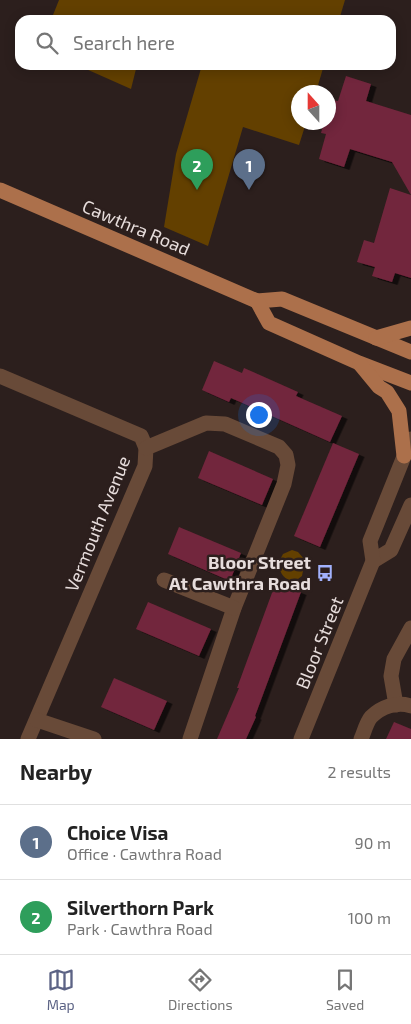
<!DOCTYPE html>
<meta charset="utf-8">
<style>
:root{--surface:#fff;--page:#f6f6f6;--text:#222;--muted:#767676;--line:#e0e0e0;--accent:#5c6385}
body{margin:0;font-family:"Exo 2",sans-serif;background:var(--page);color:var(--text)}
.compass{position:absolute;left:291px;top:85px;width:45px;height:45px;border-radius:50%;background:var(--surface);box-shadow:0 2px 12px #0003;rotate:339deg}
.you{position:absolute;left:258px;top:414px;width:18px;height:18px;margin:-12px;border:4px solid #fff;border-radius:50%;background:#1a73e8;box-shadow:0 0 0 8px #1a73e833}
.badge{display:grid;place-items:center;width:32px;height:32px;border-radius:50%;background:var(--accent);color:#fff;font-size:16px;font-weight:700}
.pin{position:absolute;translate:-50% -41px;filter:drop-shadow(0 1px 2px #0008)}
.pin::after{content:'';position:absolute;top:26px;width:18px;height:15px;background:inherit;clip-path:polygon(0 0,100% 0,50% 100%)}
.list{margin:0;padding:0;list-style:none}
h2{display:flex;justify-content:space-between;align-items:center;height:65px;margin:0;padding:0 20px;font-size:21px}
h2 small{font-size:16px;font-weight:400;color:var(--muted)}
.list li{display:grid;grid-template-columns:32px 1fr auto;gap:15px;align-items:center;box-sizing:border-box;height:75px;padding:0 20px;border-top:1px solid var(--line)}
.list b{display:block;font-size:19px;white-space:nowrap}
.list p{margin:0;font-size:16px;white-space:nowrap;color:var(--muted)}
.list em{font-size:16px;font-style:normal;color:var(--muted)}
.icon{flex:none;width:28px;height:28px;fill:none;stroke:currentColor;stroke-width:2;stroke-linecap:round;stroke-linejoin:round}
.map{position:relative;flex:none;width:411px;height:739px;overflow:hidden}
.search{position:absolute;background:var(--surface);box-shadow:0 2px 12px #0003;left:15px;right:15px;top:15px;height:55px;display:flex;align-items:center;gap:12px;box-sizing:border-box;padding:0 18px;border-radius:15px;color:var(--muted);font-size:19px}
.sheet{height:215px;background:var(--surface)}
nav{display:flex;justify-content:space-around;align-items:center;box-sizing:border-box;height:70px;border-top:1px solid var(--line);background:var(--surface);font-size:14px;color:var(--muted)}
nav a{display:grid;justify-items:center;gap:2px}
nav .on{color:var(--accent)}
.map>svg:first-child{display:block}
.green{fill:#634000}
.building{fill:#72253c;filter:url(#shadow)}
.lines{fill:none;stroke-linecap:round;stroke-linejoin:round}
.minor{stroke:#684a38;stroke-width:15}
.major{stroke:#ac704b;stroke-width:15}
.labels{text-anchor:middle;stroke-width:5;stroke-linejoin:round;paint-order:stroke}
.street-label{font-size:18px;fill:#e7dddc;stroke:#2c1f1d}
.poi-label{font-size:18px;font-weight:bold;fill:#e7dddc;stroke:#2c1f1d;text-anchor:end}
</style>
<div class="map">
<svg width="411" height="739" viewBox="0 0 411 739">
<defs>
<filter id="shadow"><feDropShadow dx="5.5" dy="3" stdDeviation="0" flood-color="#0009"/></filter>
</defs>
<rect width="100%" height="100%" fill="#2c1f1d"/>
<g class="green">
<polygon points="59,0 345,0 339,20 51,20"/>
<polygon points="77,65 137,65 131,89"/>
<polygon points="202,65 324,65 316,92 298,92 298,122 306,123 299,145 243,127 208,246 164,227 176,154"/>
<path d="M292 550 298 552 305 560 302 576 294 582C280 579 276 566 283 554Z"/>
</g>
<g class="building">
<polygon points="346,76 371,84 366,101 411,115 411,278 395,273 392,282 372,276 375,267 357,262 364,240 374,243 390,188 411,195 392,162 350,149 344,167 319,159 326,134 321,133 324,122 328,122 328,110 332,100 338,101"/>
<polygon points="214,361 242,373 244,368 298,392 296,396 342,416 330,442 231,398 229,402 202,390"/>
<polygon points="333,443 359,454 320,547 294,536"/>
<polygon points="209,451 273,479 262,505 198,478"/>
<polygon points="179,527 241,553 230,581 168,554"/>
<polygon points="276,582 301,592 255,716 256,717 246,739 217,739 239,688 237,688"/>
<polygon points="148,602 211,629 199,656 136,629"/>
<polygon points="114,678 167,701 154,730 101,707"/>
<polygon points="394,722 411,729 411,739 386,739"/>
</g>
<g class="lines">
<g class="minor">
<polyline points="0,376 141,436 146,448 145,466 28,739"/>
<polyline points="146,448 206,423 225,424 279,447 286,455 288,465 284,484 234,608 190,739"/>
<polyline points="373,561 391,550 411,505"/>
<polyline points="164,580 234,608"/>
<polyline points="396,705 391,676 394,659 411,628"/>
<polyline points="37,720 94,739"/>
<polyline points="301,739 373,561 370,541 411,439"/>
<path d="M361 739C364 733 366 723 371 717 381 707 397 701 411 706"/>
</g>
<g class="major">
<polyline points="0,190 257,301 282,299 411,352"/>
<polyline points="257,301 269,323 359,363 411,383"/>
<polyline points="376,338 411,328"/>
<polyline points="360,364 379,387 387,392 399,411 404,456"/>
</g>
</g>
<defs>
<g id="bus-bare" transform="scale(1.35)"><path d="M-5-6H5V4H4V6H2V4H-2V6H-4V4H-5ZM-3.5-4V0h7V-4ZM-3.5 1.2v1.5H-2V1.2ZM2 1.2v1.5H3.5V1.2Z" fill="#a2b2fd" stroke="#2c1f1d" stroke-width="2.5" paint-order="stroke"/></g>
</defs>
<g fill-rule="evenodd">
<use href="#bus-bare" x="325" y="573"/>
</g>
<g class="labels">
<g class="street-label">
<text transform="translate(136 228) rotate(23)" y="6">Cawthra Road</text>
<text transform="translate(98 524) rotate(-68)" y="6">Vermouth Avenue</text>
<text transform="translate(320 643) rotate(-68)" y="6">Bloor Street</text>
</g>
<g class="poi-label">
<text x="311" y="569">Bloor Street<tspan x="311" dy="21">At Cawthra Road</tspan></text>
</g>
</g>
</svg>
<svg class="compass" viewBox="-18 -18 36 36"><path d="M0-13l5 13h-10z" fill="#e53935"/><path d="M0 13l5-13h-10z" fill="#767676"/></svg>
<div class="you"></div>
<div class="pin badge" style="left:249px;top:190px;background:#5c6f8a">1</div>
<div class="pin badge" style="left:197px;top:190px;background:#2e9e5b">2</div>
<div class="search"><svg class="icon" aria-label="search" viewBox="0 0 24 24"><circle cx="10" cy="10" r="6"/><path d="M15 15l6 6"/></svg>Search here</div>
</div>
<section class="sheet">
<h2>Nearby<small>2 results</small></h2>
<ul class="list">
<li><span class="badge" style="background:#5c6f8a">1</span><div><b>Choice Visa</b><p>Office · Cawthra Road</p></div><em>90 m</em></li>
<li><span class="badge" style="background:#2e9e5b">2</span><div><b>Silverthorn Park</b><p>Park · Cawthra Road</p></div><em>100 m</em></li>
</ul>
</section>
<nav>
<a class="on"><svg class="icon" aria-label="map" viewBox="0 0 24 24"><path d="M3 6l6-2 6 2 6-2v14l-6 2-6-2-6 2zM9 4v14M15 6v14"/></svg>Map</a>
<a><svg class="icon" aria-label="directions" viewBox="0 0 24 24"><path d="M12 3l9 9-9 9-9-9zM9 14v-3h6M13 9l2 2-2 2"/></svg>Directions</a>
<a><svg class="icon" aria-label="saved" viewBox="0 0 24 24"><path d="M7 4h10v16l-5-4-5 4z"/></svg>Saved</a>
</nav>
